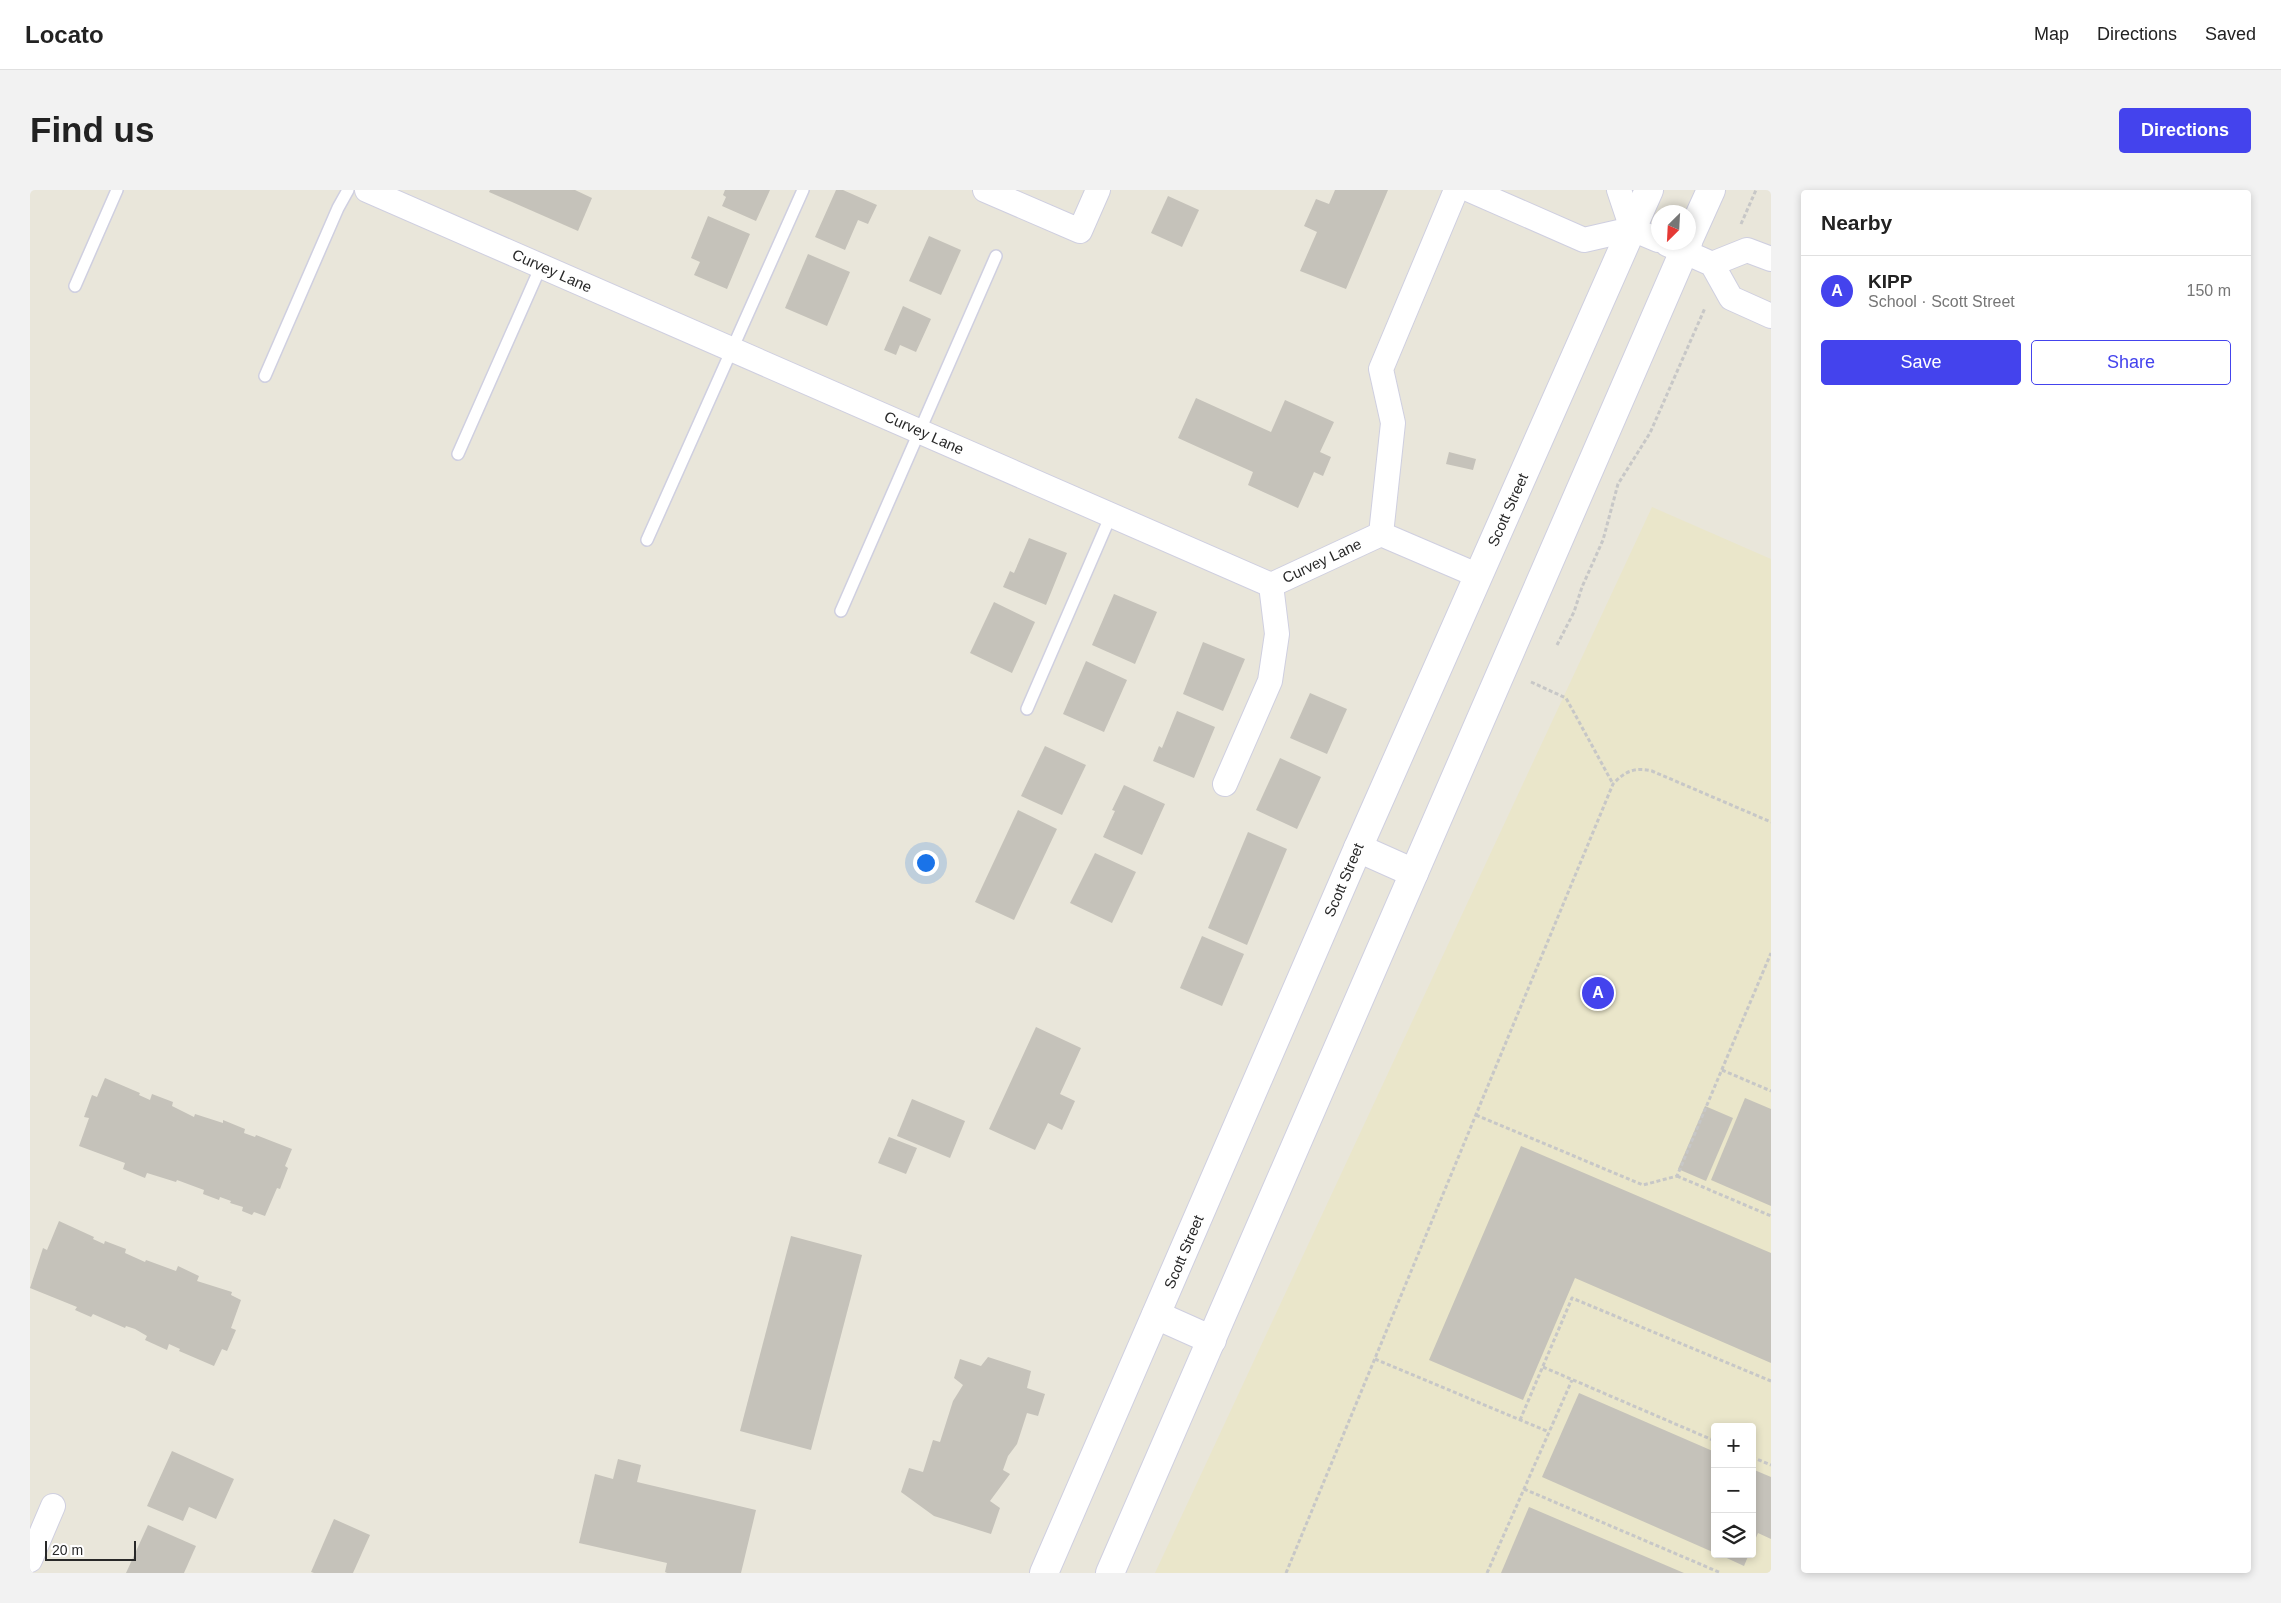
<!DOCTYPE html>
<meta charset="utf-8">
<style>
:root{--surface:#fff;--page:#f2f2f2;--text:#222;--muted:#767676;--line:#e0e0e0;--accent:#4443ed}
body{margin:0;font-family:Arial,sans-serif;background:var(--page);color:var(--text)}
.controls{position:absolute;right:15px;bottom:15px;display:grid;overflow:hidden;border-radius:5px;box-shadow:0 2px 8px #0003}
.controls button{width:45px;height:45px;display:grid;place-items:center;padding:0;border:0;border-bottom:1px solid var(--line);background:var(--surface);color:var(--text);font:25px sans-serif}
.compass{position:absolute;left:1621px;top:15px;width:45px;height:45px;border-radius:50%;background:var(--surface);box-shadow:0 2px 8px #0003;rotate:204deg}
.scale{position:absolute;left:15px;bottom:12px;width:91px;box-sizing:border-box;padding-left:5px;border:2px solid #282828;border-top:0;font-size:14px;line-height:18px;white-space:nowrap;color:#282828;-webkit-text-stroke:4px #fff;paint-order:stroke}
.you{position:absolute;left:895px;top:672px;width:18px;height:18px;margin:-12px;border:4px solid #fff;border-radius:50%;background:#1a73e8;box-shadow:0 0 0 8px #1a73e833}
.badge{display:grid;place-items:center;width:32px;height:32px;border-radius:50%;background:var(--accent);color:#fff;font-size:16px;font-weight:700}
.pin{position:absolute;translate:-50% -50%;border:2px solid #fff;box-shadow:0 1px 5px #0006}
.list{margin:0;padding:0;list-style:none}
h2{display:flex;justify-content:space-between;align-items:center;height:65px;margin:0;padding:0 20px;font-size:21px}
h2 small{font-size:16px;font-weight:400;color:var(--muted)}
.list li{display:grid;grid-template-columns:32px 1fr auto;gap:15px;align-items:center;box-sizing:border-box;height:70px;padding:0 20px;border-top:1px solid var(--line)}
.list b{display:block;font-size:19px;white-space:nowrap}
.list p{margin:0;font-size:16px;white-space:nowrap;color:var(--muted)}
.list em{font-size:16px;font-style:normal;color:var(--muted)}
.actions{display:flex;gap:10px;padding:15px 20px}
.actions a{flex:1;padding:11px 0;border:1px solid var(--accent);border-radius:5px;text-align:center;font-size:18px;color:var(--accent)}
.actions .main{background:var(--accent);color:#fff}
.icon{flex:none;width:28px;height:28px;fill:none;stroke:currentColor;stroke-width:2;stroke-linecap:round;stroke-linejoin:round}
.map{position:relative;flex:none;width:1741px;height:1383px;overflow:hidden;border-radius:5px}
header{display:flex;align-items:center;gap:30px;box-sizing:border-box;height:70px;padding:0 25px;background:var(--surface);border-bottom:1px solid var(--line)}
header strong{font-size:24px}
nav{display:flex;gap:28px;margin-inline-start:auto;font-size:18px}
.intro{display:flex;align-items:center;justify-content:space-between;box-sizing:border-box;height:120px;padding:0 30px}
h1{margin:0;font-size:35px}
.button{padding:12px 22px;border-radius:5px;background:var(--accent);color:#fff;font-size:18px;font-weight:700}
main{display:flex;gap:30px;padding:0 30px}
aside{flex:1;background:var(--surface);border-radius:5px;box-shadow:0 2px 8px #0003}
.map>svg:first-child{display:block}
.education{fill:#eae6ca;fill-rule:evenodd}
.building{fill:#c5c2ba}
.lines{fill:none;stroke-linecap:round;stroke-linejoin:round}
.service-casing{stroke:#cfcfe0;stroke-width:14}
.minor-casing{stroke:#cfcfe0;stroke-width:26}
.secondary-casing{stroke:#cfcfe0;stroke-width:30}
.path{stroke:#c7c7c7;stroke-width:3;stroke-dasharray:4 2.5;stroke-linecap:butt}
.service{stroke:#fff;stroke-width:11}
.minor{stroke:#fff;stroke-width:24}
.secondary{stroke:#fff;stroke-width:28}
.labels{text-anchor:middle;stroke-width:4;stroke-linejoin:round;paint-order:stroke}
.street-label{font-size:15px;fill:#282828;stroke:#fff}
</style>
<header>
<strong>Locato</strong>
<nav><a>Map</a><a>Directions</a><a>Saved</a></nav>
</header>
<div class="intro"><h1>Find us</h1><a class="button">Directions</a></div>
<main>
<div class="map">
<svg width="1741" height="1383" viewBox="0 0 1741 1383">
<rect width="100%" height="100%" fill="#e9e6da"/>
<path class="education" d="M1622 317 1741 369V1383H1125ZM1685 1237H1722V1364H1685Z"/>
<g class="building">
<polygon points="460,0 545,0 562,8 548,41 459,2"/>
<polygon points="695,0 740,0 726,31 692,16 696,7 693,5"/>
<polygon points="806,0 813,0 847,15 838,34 828,30 815,60 785,47"/>
<polygon points="1305,0 1358,0 1316,99 1270,81 1287,42 1274,36 1286,9 1299,14"/>
<polygon points="1138,6 1169,20 1152,57 1121,43"/>
<polygon points="678,26 720,44 697,99 664,85 670,72 661,68"/>
<polygon points="899,46 931,60 911,105 879,91"/>
<polygon points="778,64 820,82 797,136 755,118"/>
<polygon points="873,116 901,129 886,162 870,155 866,165 854,160"/>
<polygon points="1166,208 1241,242 1255,210 1304,232 1290,262 1301,267 1293,286 1284,282 1268,318 1218,295 1223,282 1148,248"/>
<polygon points="1419,262 1446,269 1443,280 1416,274"/>
<polygon points="999,348 1037,363 1016,415 973,397 980,381 984,383"/>
<polygon points="1084,404 1127,422 1105,474 1062,455"/>
<polygon points="964,412 1005,432 982,483 940,463"/>
<polygon points="1173,452 1215,469 1193,521 1153,504"/>
<polygon points="1056,471 1097,490 1074,542 1033,524"/>
<polygon points="1280,503 1317,519 1297,564 1260,548"/>
<polygon points="1147,521 1185,537 1164,588 1123,571 1129,556 1132,558"/>
<polygon points="1015,556 1056,575 1032,625 991,606"/>
<polygon points="1250,568 1291,587 1267,639 1226,620"/>
<polygon points="1094,595 1135,614 1112,665 1073,647 1085,621 1082,620"/>
<polygon points="988,620 1027,639 984,730 945,712"/>
<polygon points="1218,642 1257,659 1217,755 1178,738"/>
<polygon points="1065,663 1106,682 1082,733 1040,713"/>
<polygon points="1172,746 1214,764 1192,816 1150,798"/>
<polygon points="1006,837 1051,858 1030,904 1045,911 1032,940 1018,933 1005,960 959,939"/>
<polygon points="75,888 110,903 109,905 120,910 122,904 143,912 142,916 164,927 165,924 193,933 193,930 215,939 214,943 225,947 226,945 262,959 255,976 258,978 250,999 247,998 235,1026 224,1022 222,1025 212,1021 213,1017 200,1013 201,1011 190,1007 189,1010 173,1004 174,1000 147,990 146,992 117,983 115,988 93,979 95,973 49,956 59,928 54,927 62,905 67,907"/>
<polygon points="1715,908 1741,919 1741,1016 1681,990"/>
<polygon points="882,909 935,931 920,968 867,946"/>
<polygon points="1675,916 1703,928 1676,991 1648,979"/>
<polygon points="859,947 887,958 876,984 848,973"/>
<polygon points="1491,956 1741,1063 1741,1173 1545,1088 1493,1210 1399,1170"/>
<polygon points="29,1031 64,1047 63,1049 74,1054 75,1051 96,1059 95,1063 115,1072 116,1070 146,1081 148,1076 169,1086 167,1091 202,1102 201,1105 211,1110 201,1138 206,1140 197,1161 192,1159 184,1176 149,1161 150,1159 139,1154 137,1160 115,1150 117,1146 105,1139 96,1136 95,1138 63,1124 61,1127 45,1120 47,1117 0,1098 13,1058 17,1060"/>
<polygon points="761,1046 832,1065 781,1260 710,1241"/>
<polygon points="958,1167 1001,1181 997,1198 1015,1204 1008,1226 997,1223 987,1254 978,1266 973,1280 980,1284 960,1311 970,1318 961,1344 904,1326 871,1302 879,1278 893,1282 903,1250 910,1252 923,1211 933,1195 924,1188 930,1169 951,1176"/>
<polygon points="1549,1203 1685,1262 1685,1363 1512,1287"/>
<polygon points="142,1261 204,1289 186,1329 159,1317 153,1331 117,1316"/>
<polygon points="588,1269 611,1275 607,1292 726,1320 711,1383 637,1383 635,1382 637,1373 549,1353 565,1284 583,1289"/>
<polygon points="1722,1279 1741,1287 1741,1349 1728,1343 1722,1357"/>
<polygon points="1499,1317 1654,1383 1471,1383"/>
<polygon points="304,1329 340,1345 323,1383 284,1383 281,1382"/>
<polygon points="118,1335 166,1356 154,1383 96,1383"/>
<polygon points="1688,1364 1719,1364 1714,1376"/>
</g>
<g class="lines">
<g class="service-casing">
<g id="service">
<polyline points="45,96 87,0"/>
<polyline points="235,186 308,18 318,0"/>
<polyline points="428,264 511,76"/>
<polyline points="617,350 773,0"/>
<polyline points="811,421 966,66"/>
<polyline points="997,519 1081,325"/>
</g>
</g>
<g class="minor-casing">
<g id="minor">
<polyline points="337,0 1241,395 1351,344 1449,386"/>
<polyline points="955,0 1050,41 1068,0"/>
<polyline points="1440,0 1554,50 1602,39 1628,50"/>
<polyline points="1589,0 1602,39"/>
<polyline points="1637,54 1682,74 1701,108 1741,126"/>
<polyline points="1682,74 1717,60 1741,69"/>
<polyline points="1351,344 1363,233 1351,179 1426,0"/>
<polyline points="1195,594 1240,491 1247,444 1241,395"/>
<polyline points="0,1370 23,1316"/>
</g>
</g>
<g class="secondary-casing">
<g id="secondary">
<polyline points="1658,51 1681,0"/>
<polyline points="1328,658 1384,683"/>
<polyline points="1126,1125 1182,1150"/>
<polyline points="1014,1383 1328,658 1619,0"/>
<polyline points="1080,1383 1658,52"/>
</g>
</g>
<g class="path">
<polyline points="1711,34 1726,0"/>
<polyline points="1527,455 1544,422 1552,397 1573,350 1588,294 1620,243 1675,118"/>
<polyline points="1501,492 1536,508 1583,594"/>
<polyline points="1692,880 1741,901"/>
<polyline points="1446,925 1613,995 1647,986 1741,763"/>
<polyline points="1647,986 1741,1026"/>
<polyline points="1345,1169 1519,1242"/>
<polyline points="1513,1177 1685,1251"/>
<polyline points="1490,1230 1542,1108 1741,1191"/>
<polyline points="1722,1267 1741,1275"/>
<polyline points="1494,1299 1691,1383"/>
<path d="M1256 1383 1583 594C1595 581 1605 577 1622 581L1741 632"/>
<polyline points="1457,1383 1542,1190"/>
</g>
<use href="#service" class="service"/>
<use href="#minor" class="minor"/>
<use href="#secondary" class="secondary"/>
</g>
<g class="labels">
<g class="street-label">
<text transform="translate(522 81) rotate(24)" y="5">Curvey Lane</text>
<text transform="translate(894 243) rotate(24)" y="5">Curvey Lane</text>
<text transform="translate(1478 320) rotate(-66)" y="5">Scott Street</text>
<text transform="translate(1292 371) rotate(-25)" y="5">Curvey Lane</text>
<text transform="translate(1314 690) rotate(-67)" y="5">Scott Street</text>
<text transform="translate(1154 1062) rotate(-67)" y="5">Scott Street</text>
</g>
</g>
</svg>
<div class="controls">
<button>+</button>
<button>−</button>
<button><svg class="icon" aria-label="layers" viewBox="0 0 24 24"><path d="M12 4l9 5-9 5-9-5zM3 14l9 5 9-5"/></svg></button>
</div>
<svg class="compass" viewBox="-18 -18 36 36"><path d="M0-13l5 13h-10z" fill="#e53935"/><path d="M0 13l5-13h-10z" fill="#767676"/></svg>
<div class="scale">20 m</div>
<div class="you"></div>
<div class="pin badge" style="left:1568px;top:803px">A</div>
</div>
<aside>
<h2>Nearby<small></small></h2>
<ul class="list">
<li><span class="badge">A</span><div><b>KIPP</b><p>School · Scott Street</p></div><em>150 m</em></li>
</ul>
<div class="actions"><a class="main">Save</a><a>Share</a></div>
</aside>
</main>
